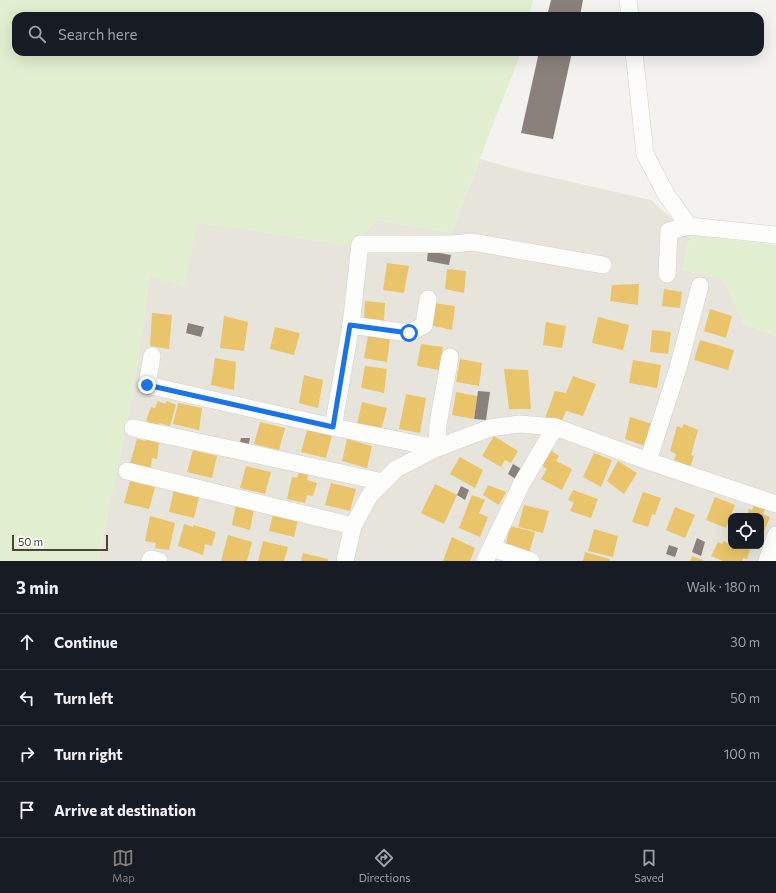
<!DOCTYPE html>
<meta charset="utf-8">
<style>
:root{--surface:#171b24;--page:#20242c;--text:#f1f3f6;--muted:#9ea1a6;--line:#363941;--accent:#868178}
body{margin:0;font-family:Commissioner,sans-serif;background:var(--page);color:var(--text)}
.controls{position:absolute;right:12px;bottom:12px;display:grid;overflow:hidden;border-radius:8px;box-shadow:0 4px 16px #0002}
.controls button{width:36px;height:36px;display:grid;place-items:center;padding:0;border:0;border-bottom:1px solid var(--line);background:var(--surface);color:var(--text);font:20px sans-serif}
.scale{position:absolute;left:12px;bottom:10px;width:96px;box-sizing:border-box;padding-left:4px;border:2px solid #4b4439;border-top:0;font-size:11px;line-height:14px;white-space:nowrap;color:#4b4439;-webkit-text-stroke:3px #fff;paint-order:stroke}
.stop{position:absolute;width:12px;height:12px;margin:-9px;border:3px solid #1a73e8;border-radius:50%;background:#fff}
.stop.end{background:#1a73e8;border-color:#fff;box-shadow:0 1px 4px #0008}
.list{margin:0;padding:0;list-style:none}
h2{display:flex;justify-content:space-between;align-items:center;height:52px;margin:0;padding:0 16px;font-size:17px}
h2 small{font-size:13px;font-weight:400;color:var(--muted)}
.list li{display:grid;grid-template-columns:26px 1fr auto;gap:12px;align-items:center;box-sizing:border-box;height:56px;padding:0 16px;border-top:1px solid var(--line)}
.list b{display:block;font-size:15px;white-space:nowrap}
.list em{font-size:13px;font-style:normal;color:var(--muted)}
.icon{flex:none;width:22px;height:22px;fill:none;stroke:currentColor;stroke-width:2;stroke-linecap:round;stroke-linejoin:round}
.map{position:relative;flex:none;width:776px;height:561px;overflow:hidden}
.search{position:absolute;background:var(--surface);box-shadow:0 4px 16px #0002;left:12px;right:12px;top:12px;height:44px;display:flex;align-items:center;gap:10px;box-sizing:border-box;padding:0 14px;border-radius:12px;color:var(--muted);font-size:15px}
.sheet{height:276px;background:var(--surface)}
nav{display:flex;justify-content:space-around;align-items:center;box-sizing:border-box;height:56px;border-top:1px solid var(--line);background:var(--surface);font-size:11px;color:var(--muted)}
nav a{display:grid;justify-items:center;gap:2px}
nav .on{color:var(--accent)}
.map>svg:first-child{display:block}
.residential{fill:#e7e4dc;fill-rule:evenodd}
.green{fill:#e1eecf}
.homes{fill:#e9c46a}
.industry{fill:#8a817c}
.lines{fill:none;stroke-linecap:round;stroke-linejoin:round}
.minor-casing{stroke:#d2d0cb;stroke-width:18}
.minor{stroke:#fdfdfc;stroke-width:17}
.route{stroke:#1a73e8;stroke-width:5}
</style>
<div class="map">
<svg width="776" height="561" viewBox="0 0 776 561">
<rect width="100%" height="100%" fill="#f4f2ee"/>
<path class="residential" d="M480 159 519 170 651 200 690 235 682 270 723 279 744 324 776 336V561H98L134 387 150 276 184 286 197 222 353 246 377 220 451 233ZM731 516H761V546H731Z"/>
<g class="green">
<polygon points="0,0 533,0 529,16 16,16 16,52 521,52 451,233 377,220 353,246 198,223 184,286 150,277 134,387 98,561 0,561"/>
<polygon points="690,235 776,245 776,336 744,324 723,279 682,270"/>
</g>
<g class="homes">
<polygon points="387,263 409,266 404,293 383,290"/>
<polygon points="447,269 466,271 464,293 445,289"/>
<polygon points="639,284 638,305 610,301 612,285"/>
<polygon points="664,289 682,292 680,308 662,306"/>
<polygon points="365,301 385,303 384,321 364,319"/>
<polygon points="433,303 455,306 452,330 430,325"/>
<polygon points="710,309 732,316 726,338 704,331"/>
<polygon points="152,313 172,315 169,349 150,346"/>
<polygon points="224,316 248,322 244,351 220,348"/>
<polygon points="598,317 629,325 623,350 592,343"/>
<polygon points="546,322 566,326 562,348 543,345"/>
<polygon points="275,327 300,333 294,355 270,349"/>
<polygon points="652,330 671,332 668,354 650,352"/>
<polygon points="368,336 390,339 387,362 364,358"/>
<polygon points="700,340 734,350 728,370 694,360"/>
<polygon points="421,344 443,347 439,370 417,366"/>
<polygon points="215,358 236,362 234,390 211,385"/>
<polygon points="460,359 482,363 479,386 456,382"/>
<polygon points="633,360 661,365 657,388 629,383"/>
<polygon points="365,366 387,369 384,393 361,388"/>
<polygon points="504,369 528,370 531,409 509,409"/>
<polygon points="304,375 323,380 318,408 299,403"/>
<polygon points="573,376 596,384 583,416 566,411 561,423 545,418 555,391 566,393"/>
<polygon points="456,392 477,396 474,419 452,415"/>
<polygon points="406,394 426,398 420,433 399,429"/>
<polygon points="158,401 165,404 167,401 176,405 170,426 159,423 157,427 146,421 151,407 155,408"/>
<polygon points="362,402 387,408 381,430 357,424"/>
<polygon points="178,403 202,408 199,430 173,424"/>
<polygon points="630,417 652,424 645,446 625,439"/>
<polygon points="260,422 285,428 279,450 254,444"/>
<polygon points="684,424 698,430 691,455 694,456 689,470 673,465 676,454 670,451 677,426 682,428"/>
<polygon points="307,430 332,436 326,458 301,452"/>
<polygon points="494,436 518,451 511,463 505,460 501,467 482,456"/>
<polygon points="137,439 146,441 146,439 159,443 157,459 152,458 150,472 129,467"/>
<polygon points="347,439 372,446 367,468 342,461"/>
<polygon points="549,449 559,456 556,461 572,469 562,490 541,479 547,469 540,464"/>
<polygon points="193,450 217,456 212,478 187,472"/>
<polygon points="594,453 612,460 601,487 583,477"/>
<polygon points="460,457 483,470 475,488 450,474"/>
<polygon points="618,461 637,473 624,494 607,481"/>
<polygon points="246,466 271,472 265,494 240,488"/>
<polygon points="299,472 308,475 307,480 317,483 313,496 307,495 305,503 287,499 292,477 297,478"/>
<polygon points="130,481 155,487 149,509 124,503"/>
<polygon points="331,483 356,489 350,511 325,505"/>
<polygon points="435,484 457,495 444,524 421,513"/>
<polygon points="488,485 506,492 499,505 483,495"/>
<polygon points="174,490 199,497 194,518 169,512"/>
<polygon points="573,490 598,499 591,518 570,511 574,502 568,500"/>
<polygon points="643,492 661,498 655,515 652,514 648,527 632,522"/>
<polygon points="472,495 485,500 479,513 488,517 480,537 459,528"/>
<polygon points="715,497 735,505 726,528 706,520"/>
<polygon points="236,505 254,509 250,530 232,525"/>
<polygon points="524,505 549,511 543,533 518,527"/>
<polygon points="754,505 765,509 763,514 770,517 761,539 761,516 747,516 749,509 752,510"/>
<polygon points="675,507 695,515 685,538 666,530"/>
<polygon points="274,509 299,515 294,537 269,531"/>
<polygon points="150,516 175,523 169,550 155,548 156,543 145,541"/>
<polygon points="184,524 193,527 194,525 216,532 212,546 205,544 203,555 178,546"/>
<polygon points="510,526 535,532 529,554 505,548"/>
<polygon points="594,529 618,536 613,557 588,551"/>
<polygon points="228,535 252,542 247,561 221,561"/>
<polygon points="452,537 475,548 470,561 443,561"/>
<polygon points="263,541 288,547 284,561 258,561"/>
<polygon points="724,541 731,546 742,546 750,550 747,559 743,558 742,561 723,561 711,556 718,542 722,544"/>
<polygon points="585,552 610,559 609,561 583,561"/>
<polygon points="303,553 328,559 328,561 301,561"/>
<polygon points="692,556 705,561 690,561"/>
</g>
<g class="industry">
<polygon points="551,0 583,0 580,16 547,16"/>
<polygon points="539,52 572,52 553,139 521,133"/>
<polygon points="428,251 451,255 449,265 427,261"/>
<polygon points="188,323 204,327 201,337 186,333"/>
<polygon points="478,391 490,392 486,420 474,419"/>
<polygon points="241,438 250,438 248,448 239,447"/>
<polygon points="513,464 523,470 517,480 508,474"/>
<polygon points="461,486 469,490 465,500 457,495"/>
<polygon points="697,538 705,542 701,556 692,552"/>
<polygon points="669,545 678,548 675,557 666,554"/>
</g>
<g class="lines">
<g class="minor-casing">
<g id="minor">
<polyline points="628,0 630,16"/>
<polyline points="634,52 645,154 667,196 689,226"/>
<polyline points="667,274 669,231 689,226 776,235"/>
<polyline points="351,325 360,244 453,244 472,242 603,265"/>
<polyline points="152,356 147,385 333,427 437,448 438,424 450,357"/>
<polyline points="333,427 351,325 409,333 424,325 428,299"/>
<polyline points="133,428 383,482"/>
<polyline points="648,461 678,368 700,286"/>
<polyline points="127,471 353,526"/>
<polyline points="492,548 531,561"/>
<polyline points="150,561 151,559 159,561"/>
<polyline points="345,561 353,526 370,495 396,469 437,448 490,428 519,424 555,427"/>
<polyline points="485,561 521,485 555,427 648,461 776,504"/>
<polyline points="767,561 776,535"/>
</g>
</g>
<use href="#minor" class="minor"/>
</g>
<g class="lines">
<polyline class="route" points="147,385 333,427 350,325 409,333"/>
</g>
</svg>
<div class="controls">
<button><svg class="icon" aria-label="locate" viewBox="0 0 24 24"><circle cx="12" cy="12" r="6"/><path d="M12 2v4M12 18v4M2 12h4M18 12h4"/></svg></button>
</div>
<div class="scale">50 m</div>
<div class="stop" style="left:409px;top:333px"></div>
<div class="stop end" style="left:147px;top:385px"></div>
<div class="search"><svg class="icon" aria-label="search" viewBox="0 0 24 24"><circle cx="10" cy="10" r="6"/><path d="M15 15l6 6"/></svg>Search here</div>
</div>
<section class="sheet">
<h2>3 min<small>Walk · 180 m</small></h2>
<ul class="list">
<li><svg class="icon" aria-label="ahead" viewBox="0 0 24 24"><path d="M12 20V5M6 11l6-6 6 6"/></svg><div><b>Continue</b></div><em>30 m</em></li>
<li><svg class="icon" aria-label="left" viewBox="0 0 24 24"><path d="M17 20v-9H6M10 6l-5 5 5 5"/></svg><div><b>Turn left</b></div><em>50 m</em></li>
<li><svg class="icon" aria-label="right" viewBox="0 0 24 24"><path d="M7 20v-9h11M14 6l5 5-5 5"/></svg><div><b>Turn right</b></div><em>100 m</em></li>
<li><svg class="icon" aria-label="arrive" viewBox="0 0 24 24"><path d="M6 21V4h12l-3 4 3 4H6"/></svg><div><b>Arrive at destination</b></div></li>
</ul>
</section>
<nav>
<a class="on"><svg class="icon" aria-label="map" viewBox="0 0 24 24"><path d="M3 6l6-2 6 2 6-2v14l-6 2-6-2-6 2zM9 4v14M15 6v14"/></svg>Map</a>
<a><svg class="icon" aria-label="directions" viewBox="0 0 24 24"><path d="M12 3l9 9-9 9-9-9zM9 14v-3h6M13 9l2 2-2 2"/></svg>Directions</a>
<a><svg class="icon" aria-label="saved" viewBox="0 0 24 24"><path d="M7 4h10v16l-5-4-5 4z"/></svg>Saved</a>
</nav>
